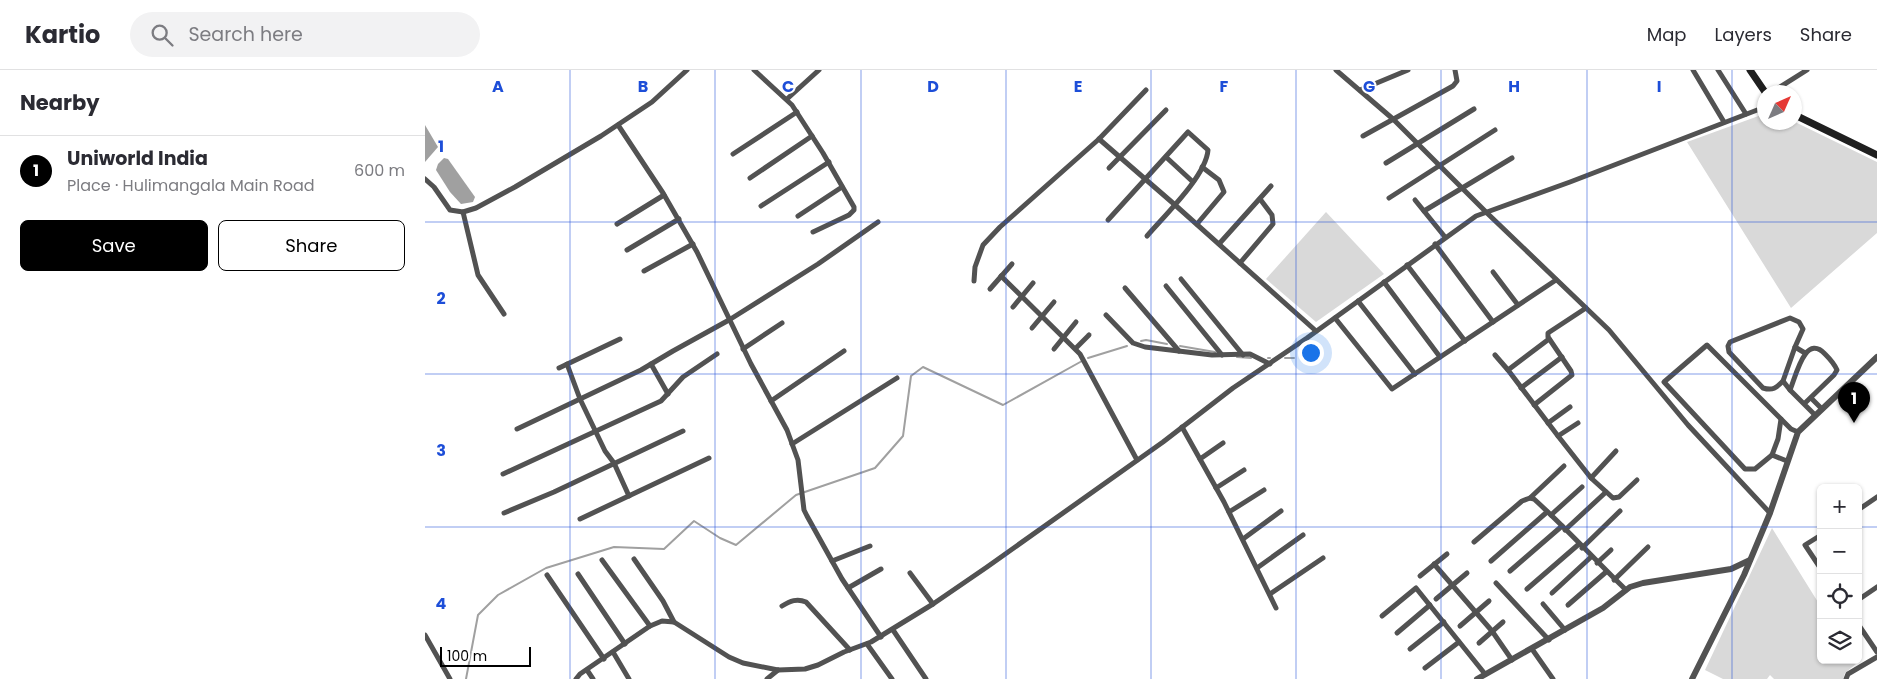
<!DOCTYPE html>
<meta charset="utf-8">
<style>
:root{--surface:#fff;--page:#f2f2f3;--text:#2b2b33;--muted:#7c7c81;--line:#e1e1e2;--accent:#000}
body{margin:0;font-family:Poppins,sans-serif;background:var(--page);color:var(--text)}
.controls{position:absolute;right:15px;bottom:15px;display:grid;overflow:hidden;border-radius:8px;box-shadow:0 1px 4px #0004}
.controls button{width:45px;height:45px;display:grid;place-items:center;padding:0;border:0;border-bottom:1px solid var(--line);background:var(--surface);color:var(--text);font:25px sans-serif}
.compass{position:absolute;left:1332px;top:15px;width:45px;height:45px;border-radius:50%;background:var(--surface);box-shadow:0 1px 4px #0004;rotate:45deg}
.scale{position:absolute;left:15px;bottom:12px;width:91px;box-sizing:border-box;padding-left:5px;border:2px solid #000;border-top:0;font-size:14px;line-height:18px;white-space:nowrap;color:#000;-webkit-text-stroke:4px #fff;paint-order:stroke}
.you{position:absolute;left:885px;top:282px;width:18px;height:18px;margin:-12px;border:4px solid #fff;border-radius:50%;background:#1a73e8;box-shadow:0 0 0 8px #1a73e833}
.badge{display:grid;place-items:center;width:32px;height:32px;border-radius:50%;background:var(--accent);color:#fff;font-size:16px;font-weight:700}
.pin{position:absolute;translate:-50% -41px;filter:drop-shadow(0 1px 2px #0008)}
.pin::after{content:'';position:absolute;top:26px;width:18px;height:15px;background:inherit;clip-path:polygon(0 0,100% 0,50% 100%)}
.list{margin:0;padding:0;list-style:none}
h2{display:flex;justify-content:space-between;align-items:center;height:65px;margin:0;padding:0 20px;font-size:21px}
h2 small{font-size:16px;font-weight:400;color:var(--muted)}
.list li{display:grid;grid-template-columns:32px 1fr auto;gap:15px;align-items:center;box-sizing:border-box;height:70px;padding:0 20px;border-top:1px solid var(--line)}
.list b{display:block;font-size:19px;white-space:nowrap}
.list p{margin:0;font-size:16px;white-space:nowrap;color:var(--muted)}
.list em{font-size:16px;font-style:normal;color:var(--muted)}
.actions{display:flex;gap:10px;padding:15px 20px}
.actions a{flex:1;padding:11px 0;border:1px solid var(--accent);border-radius:8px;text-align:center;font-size:18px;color:var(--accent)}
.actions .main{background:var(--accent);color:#fff}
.icon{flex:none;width:28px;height:28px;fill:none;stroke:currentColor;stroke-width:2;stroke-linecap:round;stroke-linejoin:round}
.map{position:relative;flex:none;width:1452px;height:609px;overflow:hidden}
header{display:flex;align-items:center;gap:30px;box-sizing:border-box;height:70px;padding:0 25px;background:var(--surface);border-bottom:1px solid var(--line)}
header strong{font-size:24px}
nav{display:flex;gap:28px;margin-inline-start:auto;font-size:18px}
.search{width:350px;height:45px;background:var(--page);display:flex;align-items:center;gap:12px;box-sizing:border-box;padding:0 18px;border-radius:28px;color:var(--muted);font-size:19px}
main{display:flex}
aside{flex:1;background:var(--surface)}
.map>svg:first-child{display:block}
.green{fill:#d9d9d9}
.water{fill:#a0a0a0}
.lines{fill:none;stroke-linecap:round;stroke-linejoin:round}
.stream{stroke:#a0a0a0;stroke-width:2}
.minor{stroke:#525252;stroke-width:5}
.tertiary{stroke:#525252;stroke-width:6}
.secondary{stroke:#1f1f1f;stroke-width:7}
.grid{fill:none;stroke:#1d4ed8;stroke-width:1;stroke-opacity:0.55}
.grid-label{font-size:16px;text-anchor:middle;font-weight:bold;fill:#1d4ed8;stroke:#fff;stroke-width:4;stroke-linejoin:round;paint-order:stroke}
</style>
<header>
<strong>Kartio</strong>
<div class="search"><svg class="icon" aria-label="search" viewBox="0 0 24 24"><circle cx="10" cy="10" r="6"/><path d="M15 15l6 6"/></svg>Search here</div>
<nav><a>Map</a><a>Layers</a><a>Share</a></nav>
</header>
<main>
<aside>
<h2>Nearby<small></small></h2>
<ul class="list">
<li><span class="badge">1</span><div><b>Uniworld India</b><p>Place · Hulimangala Main Road</p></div><em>600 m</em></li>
</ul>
<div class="actions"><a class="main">Save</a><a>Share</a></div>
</aside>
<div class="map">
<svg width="1452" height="609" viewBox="0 0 1452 609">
<rect width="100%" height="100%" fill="#fff"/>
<g class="green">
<polygon points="1339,44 1340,52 1370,52 1452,92 1452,163 1366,238 1262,72"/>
<polygon points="901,142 959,204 891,252 841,209"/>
<polygon points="1347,458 1396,537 1396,590 1429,590 1431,594 1420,603 1418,609 1349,609 1345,605 1342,609 1298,609 1280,600"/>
</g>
<g class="water">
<polygon points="0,55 13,77 0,92"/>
<polygon points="19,88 23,89 50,127 48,132 36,134 25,122 11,100 13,94"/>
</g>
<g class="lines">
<g class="stream">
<polyline points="716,271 721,270 742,274"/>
<polyline points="755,276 790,282"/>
<polyline points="812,287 826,288"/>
<polyline points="663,288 702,276"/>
<polyline points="843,288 845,288"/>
<polyline points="860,288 869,288"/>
<polyline points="41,609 53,545 73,525 121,498 189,477 239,479 269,451 295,468 311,475 371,425 450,398 478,366 486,306 498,297 578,335 657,291"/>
</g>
<g class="minor">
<polyline points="329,0 367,35 398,83 429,137 429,140 424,145 388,162"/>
<polyline points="911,0 968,49 1062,143 1184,260 1263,355 1345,443"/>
<polyline points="1268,0 1299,52"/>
<polyline points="1293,0 1321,44"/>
<polyline points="935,20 983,0"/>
<polyline points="1347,22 1382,0"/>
<polyline points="362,29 394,0"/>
<polyline points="193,55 238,123 272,182 326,294 362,360 373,390 379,440 382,446 417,509 456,567"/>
<polyline points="938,66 1028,16 1032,11 1030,0"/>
<polyline points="674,69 749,134 891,261"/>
<polyline points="308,84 372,42"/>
<polyline points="741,87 768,112"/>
<polyline points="961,93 1049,39"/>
<polyline points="684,98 741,40"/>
<polyline points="325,108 387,66"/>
<polyline points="0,109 9,117 25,140 38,142 51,138 90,117 176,66 227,32 262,0"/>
<polyline points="964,128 1070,60"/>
<polyline points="990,130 1020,167"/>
<polyline points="336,136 404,92"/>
<polyline points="999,141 1087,88"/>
<polyline points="38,142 53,205 79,244"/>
<polyline points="373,146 417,117"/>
<path d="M683 150 763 62 783 80C781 106 740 145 722 166"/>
<polyline points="192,154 239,125"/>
<polyline points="772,154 799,122 794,110 777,97"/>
<polyline points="794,174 846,116"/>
<polyline points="1010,174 1068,252"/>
<polyline points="202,180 254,149"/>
<polyline points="815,193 848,154 847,145 835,129"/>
<polyline points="982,195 1040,271"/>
<polyline points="219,201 268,174"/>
<polyline points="1068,202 1093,235"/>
<polyline points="576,206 655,284 712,390"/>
<polyline points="756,209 818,285"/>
<polyline points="549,211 550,197 558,175 575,157 674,69 721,20"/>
<polyline points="959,212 1015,287"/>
<polyline points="741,216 797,285"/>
<polyline points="700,218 754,281"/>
<polyline points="565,219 587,194"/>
<polyline points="933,231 990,304"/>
<polyline points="588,237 608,213"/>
<polyline points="681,245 708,273 720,277 787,285 825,284 845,294"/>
<polyline points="910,248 967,319 1131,210"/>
<polyline points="607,258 629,232"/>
<polyline points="651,278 664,265"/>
<polyline points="318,279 357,253"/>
<polyline points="629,279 651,252"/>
<polyline points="1070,285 1083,300 1133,366 1153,353"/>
<polyline points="142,294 155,329 180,381 189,393 204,426"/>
<polyline points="226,294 243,324"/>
<polyline points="134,298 195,269"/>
<polyline points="1083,300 1124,269"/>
<polyline points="1358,311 1370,277"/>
<polyline points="1096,318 1137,287"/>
<path d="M1365 320 1358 311C1351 318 1348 321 1338 318L1304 282 1303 276 1305 272 1365 248 1374 252 1378 259 1370 277 1380 283"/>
<polyline points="1386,328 1397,339"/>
<polyline points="346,331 419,281"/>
<path d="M1379 334 1409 305 1412 300C1409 293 1405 289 1400 284 1380 263 1371 306 1365 320L1390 345"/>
<polyline points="1109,335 1147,305 1146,301 1123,267 1123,263 1161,238"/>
<polyline points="1123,353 1145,337"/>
<polyline points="757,357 799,432 851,538"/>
<polyline points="92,359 216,300 248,281 304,250 393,194 453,152"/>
<polyline points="1133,366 1166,408 1188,428 1194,427 1212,410"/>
<polyline points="367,374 472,308"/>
<polyline points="1347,385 1353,369 1356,349"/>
<polyline points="775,389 798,373"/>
<polyline points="1362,391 1347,385 1330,399 1320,399 1239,312 1282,275 1366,359 1373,362"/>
<polyline points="78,404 236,331 258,307 292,284"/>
<polyline points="1166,408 1191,381"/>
<polyline points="791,418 819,400"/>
<polyline points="1105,428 1139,396"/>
<polyline points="1433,440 1452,427"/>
<polyline points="804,442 839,420"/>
<polyline points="79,443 129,422 258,361"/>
<polyline points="1126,445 1157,417"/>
<polyline points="155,449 284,388"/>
<polyline points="1140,460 1181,422"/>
<polyline points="1396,465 1380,475 1396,499"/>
<polyline points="818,469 856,441"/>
<path d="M1049 472 1097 431 1105 428 1109 429C1141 458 1170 490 1201 520"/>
<polyline points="1157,478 1195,441"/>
<polyline points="209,489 238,531 249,552"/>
<polyline points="177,490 225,556"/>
<polyline points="407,491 445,476"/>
<polyline points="1066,491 1122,442"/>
<polyline points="1172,493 1186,480"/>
<polyline points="1009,494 1067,561 1087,590"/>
<polyline points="832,498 878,465"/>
<polyline points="1085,501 1137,456"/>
<polyline points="485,503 508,534"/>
<polyline points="153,504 200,574"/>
<polyline points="122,505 179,589"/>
<polyline points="995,506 1022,484"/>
<polyline points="1189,510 1223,477"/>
<polyline points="1071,513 1124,570"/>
<polyline points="423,518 456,499"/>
<polyline points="1102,519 1154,474"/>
<polyline points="1127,523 1166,487"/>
<polyline points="845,524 898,488"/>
<polyline points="1011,529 1042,503"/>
<polyline points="1433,530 1452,517"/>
<polyline points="1118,534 1140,560"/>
<polyline points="1143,535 1181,502"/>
<path d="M357 536C365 531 372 528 381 532L425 580"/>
<polyline points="957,546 991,518 1060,604"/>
<polyline points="1433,554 1452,582"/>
<polyline points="1035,556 1064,531"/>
<polyline points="468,560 501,609"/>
<polyline points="972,563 1005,535"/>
<polyline points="0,565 25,609"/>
<polyline points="1054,573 1078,552"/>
<polyline points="442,574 467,609"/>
<polyline points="985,579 1019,552"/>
<polyline points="1107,579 1128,609"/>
<polyline points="188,582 204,609"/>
<polyline points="1000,598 1034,572"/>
<polyline points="162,600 168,609"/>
<polyline points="151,609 155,604 225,556 237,551 249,552 304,587 318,593 353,600 380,599 393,595 419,582 446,572 508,534 562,497 738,372 808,318 882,268 1051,146 1145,112 1340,37"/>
<polyline points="342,609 353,600"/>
<polyline points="1421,609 1423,604 1452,587"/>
</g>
<g class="tertiary">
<polyline points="1052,609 1178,538 1205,517 1218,513 1306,499 1325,490"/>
<polyline points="1267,609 1319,505 1345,443 1373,362 1452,287"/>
</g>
<g class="secondary">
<polyline points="1325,0 1340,22"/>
<polyline points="1370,45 1452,85"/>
</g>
</g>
<path class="grid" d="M145 0V609M290 0V609M436 0V609M581 0V609M726 0V609M871 0V609M1016 0V609M1162 0V609M1307 0V609M0 152H1452M0 304H1452M0 457H1396M1433 457H1452"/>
<g class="grid-label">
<text x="73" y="22">A</text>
<text x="218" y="22">B</text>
<text x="363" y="22">C</text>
<text x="508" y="22">D</text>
<text x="653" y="22">E</text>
<text x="799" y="22">F</text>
<text x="944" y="22">G</text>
<text x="1089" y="22">H</text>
<text x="1234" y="22">I</text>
<text x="16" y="82">1</text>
<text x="16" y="234">2</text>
<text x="16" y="386">3</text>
<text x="16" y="539">4</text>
</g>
</svg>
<div class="controls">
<button>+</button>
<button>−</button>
<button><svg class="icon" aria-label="locate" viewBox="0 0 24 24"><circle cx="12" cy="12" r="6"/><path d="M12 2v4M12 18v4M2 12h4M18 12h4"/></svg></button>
<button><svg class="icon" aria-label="layers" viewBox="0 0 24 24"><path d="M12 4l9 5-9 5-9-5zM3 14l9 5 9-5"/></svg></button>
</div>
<svg class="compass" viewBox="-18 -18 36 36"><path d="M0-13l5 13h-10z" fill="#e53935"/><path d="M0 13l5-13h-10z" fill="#7c7c81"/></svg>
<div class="scale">100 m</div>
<div class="you"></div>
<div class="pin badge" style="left:1429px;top:353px">1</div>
</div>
</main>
